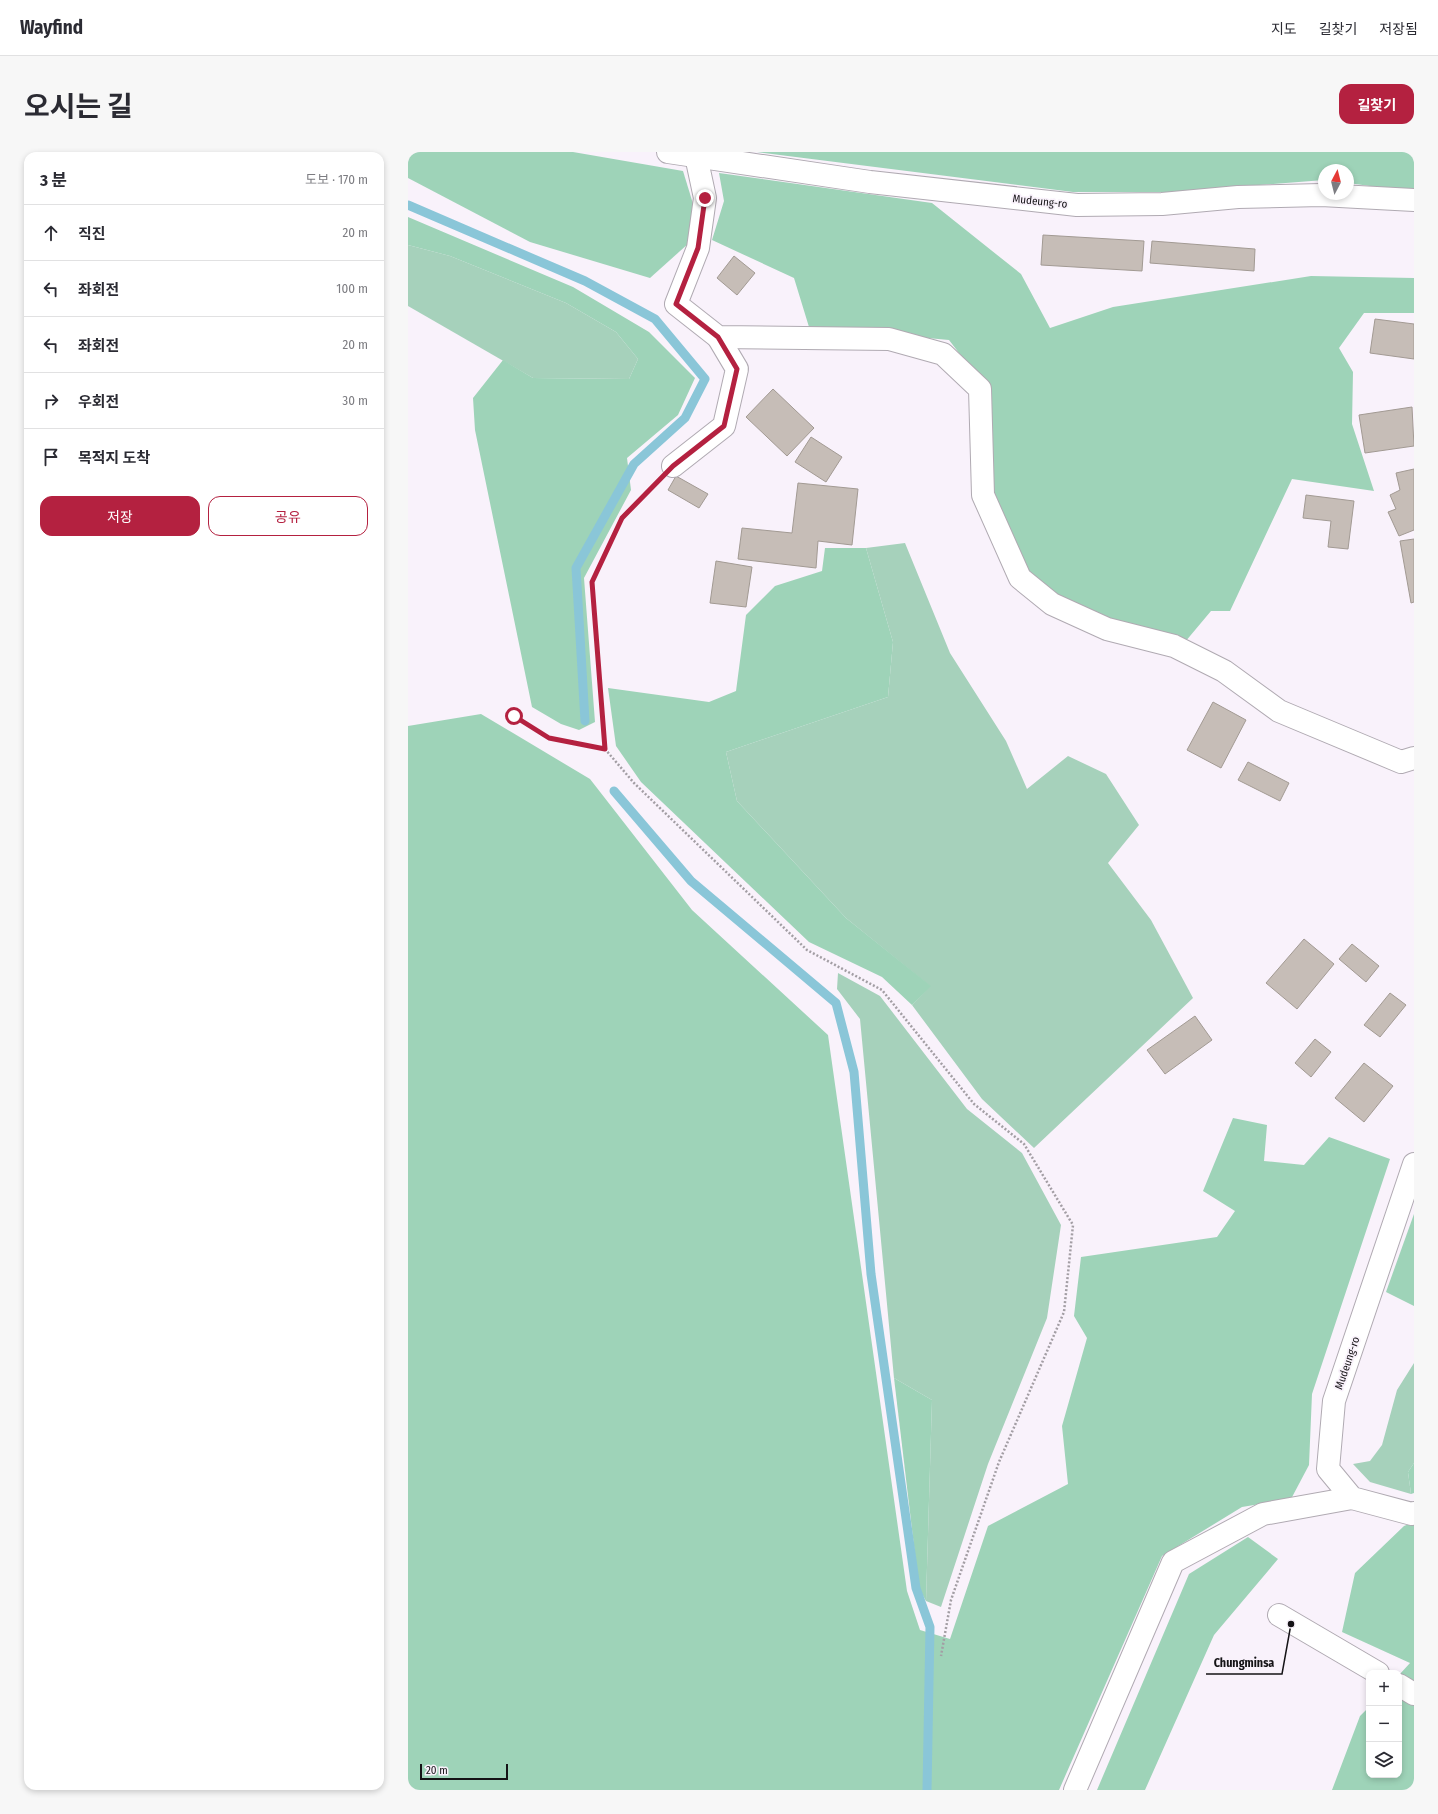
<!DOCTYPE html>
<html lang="ko">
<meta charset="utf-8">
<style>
:root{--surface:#fff;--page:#f7f7f7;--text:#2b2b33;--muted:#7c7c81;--line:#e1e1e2;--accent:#b42140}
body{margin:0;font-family:"Fira Sans Condensed","Noto Sans KR",sans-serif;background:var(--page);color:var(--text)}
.controls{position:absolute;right:12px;bottom:12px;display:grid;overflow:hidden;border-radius:8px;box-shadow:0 2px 6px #0003}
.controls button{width:36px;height:36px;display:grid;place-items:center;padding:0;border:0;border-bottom:1px solid var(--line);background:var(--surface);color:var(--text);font:20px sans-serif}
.compass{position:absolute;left:910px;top:12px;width:36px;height:36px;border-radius:50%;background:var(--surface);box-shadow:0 2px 6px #0003;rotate:7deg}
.scale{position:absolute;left:12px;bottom:10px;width:88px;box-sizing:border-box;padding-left:4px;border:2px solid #151316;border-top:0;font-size:11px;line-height:14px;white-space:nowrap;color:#151316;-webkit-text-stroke:3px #f9f2fb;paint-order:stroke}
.stop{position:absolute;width:12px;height:12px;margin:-9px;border:3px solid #b42140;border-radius:50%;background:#fff}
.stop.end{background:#b42140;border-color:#fff;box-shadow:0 1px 4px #0008}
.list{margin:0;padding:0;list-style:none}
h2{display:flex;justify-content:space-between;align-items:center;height:52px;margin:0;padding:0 16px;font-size:17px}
h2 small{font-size:13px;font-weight:400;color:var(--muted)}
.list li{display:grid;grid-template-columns:26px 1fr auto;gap:12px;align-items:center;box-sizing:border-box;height:56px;padding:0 16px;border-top:1px solid var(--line)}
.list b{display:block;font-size:15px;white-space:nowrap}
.list em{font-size:13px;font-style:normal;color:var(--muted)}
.actions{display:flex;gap:8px;padding:12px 16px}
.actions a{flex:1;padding:9px 0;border:1px solid var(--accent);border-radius:12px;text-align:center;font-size:14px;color:var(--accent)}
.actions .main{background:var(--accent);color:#fff}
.icon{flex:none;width:22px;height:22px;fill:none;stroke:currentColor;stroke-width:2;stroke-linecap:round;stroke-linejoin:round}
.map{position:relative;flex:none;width:1006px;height:1638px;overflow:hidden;border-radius:12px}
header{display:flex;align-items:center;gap:24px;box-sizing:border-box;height:56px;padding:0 20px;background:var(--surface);border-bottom:1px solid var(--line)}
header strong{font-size:19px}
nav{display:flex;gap:22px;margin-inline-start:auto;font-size:14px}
.intro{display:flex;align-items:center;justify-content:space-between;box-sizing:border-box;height:96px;padding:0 24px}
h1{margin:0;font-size:28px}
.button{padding:10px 18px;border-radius:12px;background:var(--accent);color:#fff;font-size:14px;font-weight:700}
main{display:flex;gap:24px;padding:0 24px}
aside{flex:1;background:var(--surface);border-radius:12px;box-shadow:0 2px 6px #0003}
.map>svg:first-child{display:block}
.green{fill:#a6d1bb}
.forest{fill:#9ed3b8}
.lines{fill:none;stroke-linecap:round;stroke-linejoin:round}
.stream{stroke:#8ac6d8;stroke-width:9}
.building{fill:#c6bdb7;stroke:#a29a93}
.minor-casing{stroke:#b0aab2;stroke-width:24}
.major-casing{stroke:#b0aab2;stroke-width:24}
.path{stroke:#a39ea4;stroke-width:2.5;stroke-dasharray:2 2;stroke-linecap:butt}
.minor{stroke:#fff;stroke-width:22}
.major{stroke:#fff;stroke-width:22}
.route{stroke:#b42140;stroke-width:5}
.labels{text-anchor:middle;stroke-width:3.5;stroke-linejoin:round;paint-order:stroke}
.street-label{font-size:11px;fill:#151316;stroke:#f9f2fb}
.leader{fill:none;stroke:#151316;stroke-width:1.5}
.callout-dot{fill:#151316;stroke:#f9f2fb;stroke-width:1.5}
.callout-label{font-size:12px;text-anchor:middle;font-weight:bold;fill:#151316;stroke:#f9f2fb;stroke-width:3.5;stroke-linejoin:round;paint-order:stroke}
</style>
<header>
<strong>Wayfind</strong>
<nav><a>지도</a><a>길찾기</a><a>저장됨</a></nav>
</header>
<div class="intro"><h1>오시는 길</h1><a class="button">길찾기</a></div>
<main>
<aside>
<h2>3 분<small>도보 · 170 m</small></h2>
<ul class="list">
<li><svg class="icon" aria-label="ahead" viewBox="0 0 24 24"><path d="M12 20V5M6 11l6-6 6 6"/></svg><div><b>직진</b></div><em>20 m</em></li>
<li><svg class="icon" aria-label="left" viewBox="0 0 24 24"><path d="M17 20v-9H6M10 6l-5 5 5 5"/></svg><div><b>좌회전</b></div><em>100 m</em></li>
<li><svg class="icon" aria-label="left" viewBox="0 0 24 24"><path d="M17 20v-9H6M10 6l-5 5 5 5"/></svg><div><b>좌회전</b></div><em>20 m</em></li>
<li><svg class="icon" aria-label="right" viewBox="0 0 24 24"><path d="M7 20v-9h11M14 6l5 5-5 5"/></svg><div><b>우회전</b></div><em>30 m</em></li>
<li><svg class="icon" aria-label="arrive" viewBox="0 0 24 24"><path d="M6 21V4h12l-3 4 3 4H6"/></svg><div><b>목적지 도착</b></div></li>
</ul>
<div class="actions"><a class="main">저장</a><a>공유</a></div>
</aside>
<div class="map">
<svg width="1006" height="1638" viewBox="0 0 1006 1638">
<rect width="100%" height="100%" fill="#f9f2fb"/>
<g class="green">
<polygon points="0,93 42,104 158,151 208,180 230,207 221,227 125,226 0,154"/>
<polygon points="497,391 542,501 598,589 619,637 660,604 698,622 731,673 700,711 743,768 785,846 626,996 574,947 504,853 522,834 438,766 329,649 318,600 480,545 485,490 458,396"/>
<polygon points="430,821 472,844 559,957 614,1001 653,1073 639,1166 580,1312 533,1455 518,1449 524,1248 486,1226 452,867 429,837"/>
<polygon points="1006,1211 1006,1311 1000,1320 1003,1342 962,1330 945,1312 962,1309 974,1293 989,1238"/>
</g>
<g class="forest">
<polygon points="0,0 165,0 275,19 286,55 281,91 242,126 122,90 0,26"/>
<polygon points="349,0 1006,0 1006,40 940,31 940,18 916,18 916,28 761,40 665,40"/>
<polygon points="311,21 524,51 613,122 642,176 705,155 903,124 1006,126 1006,161 956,161 931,196 945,220 944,272 966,339 884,327 822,459 803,459 777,490 707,469 640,438 617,418 582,337 578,236 541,188 401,175 386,126 304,88 316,49"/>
<polygon points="0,65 165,135 241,180 287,226 270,263 219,306 223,338 176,426 187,570 171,578 153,572 124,555 67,278 65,246 95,208 125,226 221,227 230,207 208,180 158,151 42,104 0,93"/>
<polygon points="417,396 458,396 485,490 480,545 318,600 329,649 438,766 523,834 504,853 474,825 401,790 233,630 208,594 200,536 301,550 328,539 338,463 367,434 414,419"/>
<polygon points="73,562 182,627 284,758 420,883 499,1439 512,1478 542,1487 580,1374 660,1332 654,1274 679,1186 666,1164 673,1105 809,1085 827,1059 795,1039 825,966 859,973 856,1009 896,1013 921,985 982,1007 904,1242 901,1313 883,1347 834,1355 754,1404 651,1638 0,1638 0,574"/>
<polygon points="1006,1062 1006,1154 978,1140"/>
<polygon points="486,1226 524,1248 518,1449 511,1436"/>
<polygon points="1006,1311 1006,1341 1003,1342 1000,1320"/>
<polygon points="1006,1370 1006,1638 924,1638 952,1564 961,1555 961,1623 991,1623 991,1523 1002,1511 934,1480 947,1421 996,1374"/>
<polygon points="840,1385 870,1407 806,1483 737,1638 689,1638 781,1422"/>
</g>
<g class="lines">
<g class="stream">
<polyline points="0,53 177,129 247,167 297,227 277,266 226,312 168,416 177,569"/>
<polyline points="206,639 283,729 428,851 446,920 463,1122 508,1436 522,1475 519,1638"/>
</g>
</g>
<g class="building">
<polygon points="635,83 736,89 734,119 633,113"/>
<polygon points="744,89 847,97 846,119 742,111"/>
<polygon points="326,104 347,121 329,143 309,126"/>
<polygon points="967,167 1006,172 1006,207 962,201"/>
<polygon points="365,237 406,276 379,304 338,265"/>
<polygon points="1004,255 1006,294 957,301 951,263"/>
<polygon points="403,285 434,305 418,330 387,310"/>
<polygon points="1006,317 1006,378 991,384 980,360 988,357 982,343 992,338 988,321"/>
<polygon points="268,324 300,342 291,356 260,338"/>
<polygon points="390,331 450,337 444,393 410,389 408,416 330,407 334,376 384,381"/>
<polygon points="898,343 946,349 940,397 920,395 923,369 895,366"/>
<polygon points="1006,387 1006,450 1003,451 992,389"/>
<polygon points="308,409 344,415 338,455 302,451"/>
<polygon points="805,550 838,568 813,616 779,598"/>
<polygon points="840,610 881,631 872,649 830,628"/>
<polygon points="896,787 926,812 889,857 858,831"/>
<polygon points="944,792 971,814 958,830 931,807"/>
<polygon points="982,841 998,853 972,885 956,873"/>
<polygon points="787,864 804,888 757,922 739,898"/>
<polygon points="907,887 923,900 903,925 887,911"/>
<polygon points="956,911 985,934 956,970 927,946"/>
</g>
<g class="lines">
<g class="minor-casing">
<g id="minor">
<polyline points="288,4 297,46 290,96 268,152 310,185 481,187 535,202 572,237 575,343 612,426 644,452 699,477 766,494 816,519 871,559 993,610 1006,606"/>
<polyline points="265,314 316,274 329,217 310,185"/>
<polyline points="871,1463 970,1521"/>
<polyline points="991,1533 1006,1542"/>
<polyline points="667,1638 765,1410 855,1362 944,1346"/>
</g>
</g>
<g class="major-casing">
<g id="major">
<polyline points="260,0 462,30 669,53 754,52 830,45 913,43 1006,48"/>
<polyline points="1006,1012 926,1249 920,1317 944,1346 1004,1362 1006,1361"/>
</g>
</g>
<g class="path">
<polyline points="246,333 214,366 184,430 197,597 226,631 399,798 474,838 566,952 616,992 665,1073 656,1160 591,1310 543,1448 533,1504"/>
<polyline points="106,564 141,586 197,597"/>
</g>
<use href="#minor" class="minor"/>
<use href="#major" class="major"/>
</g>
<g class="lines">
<polyline class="route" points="106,564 141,586 197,597 184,430 214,366 265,314 316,274 329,217 310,185 268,152 290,96 297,46"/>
</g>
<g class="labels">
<g class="street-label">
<text transform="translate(632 49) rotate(6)" y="4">Mudeung-ro</text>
<text transform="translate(939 1211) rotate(-71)" y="4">Mudeung-ro</text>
</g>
</g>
<path class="leader" d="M883 1472L874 1522H798"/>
<circle class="callout-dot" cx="883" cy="1472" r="4"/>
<g class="callout-label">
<text x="836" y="1515">Chungminsa</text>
</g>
</svg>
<div class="controls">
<button>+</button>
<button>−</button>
<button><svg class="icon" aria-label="layers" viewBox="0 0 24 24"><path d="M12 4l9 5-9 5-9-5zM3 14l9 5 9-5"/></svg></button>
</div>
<svg class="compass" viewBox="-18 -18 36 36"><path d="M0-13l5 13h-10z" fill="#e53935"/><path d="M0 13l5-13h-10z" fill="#7c7c81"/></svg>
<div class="scale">20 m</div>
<div class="stop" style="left:106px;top:564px"></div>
<div class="stop end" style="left:297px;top:46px"></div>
</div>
</main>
